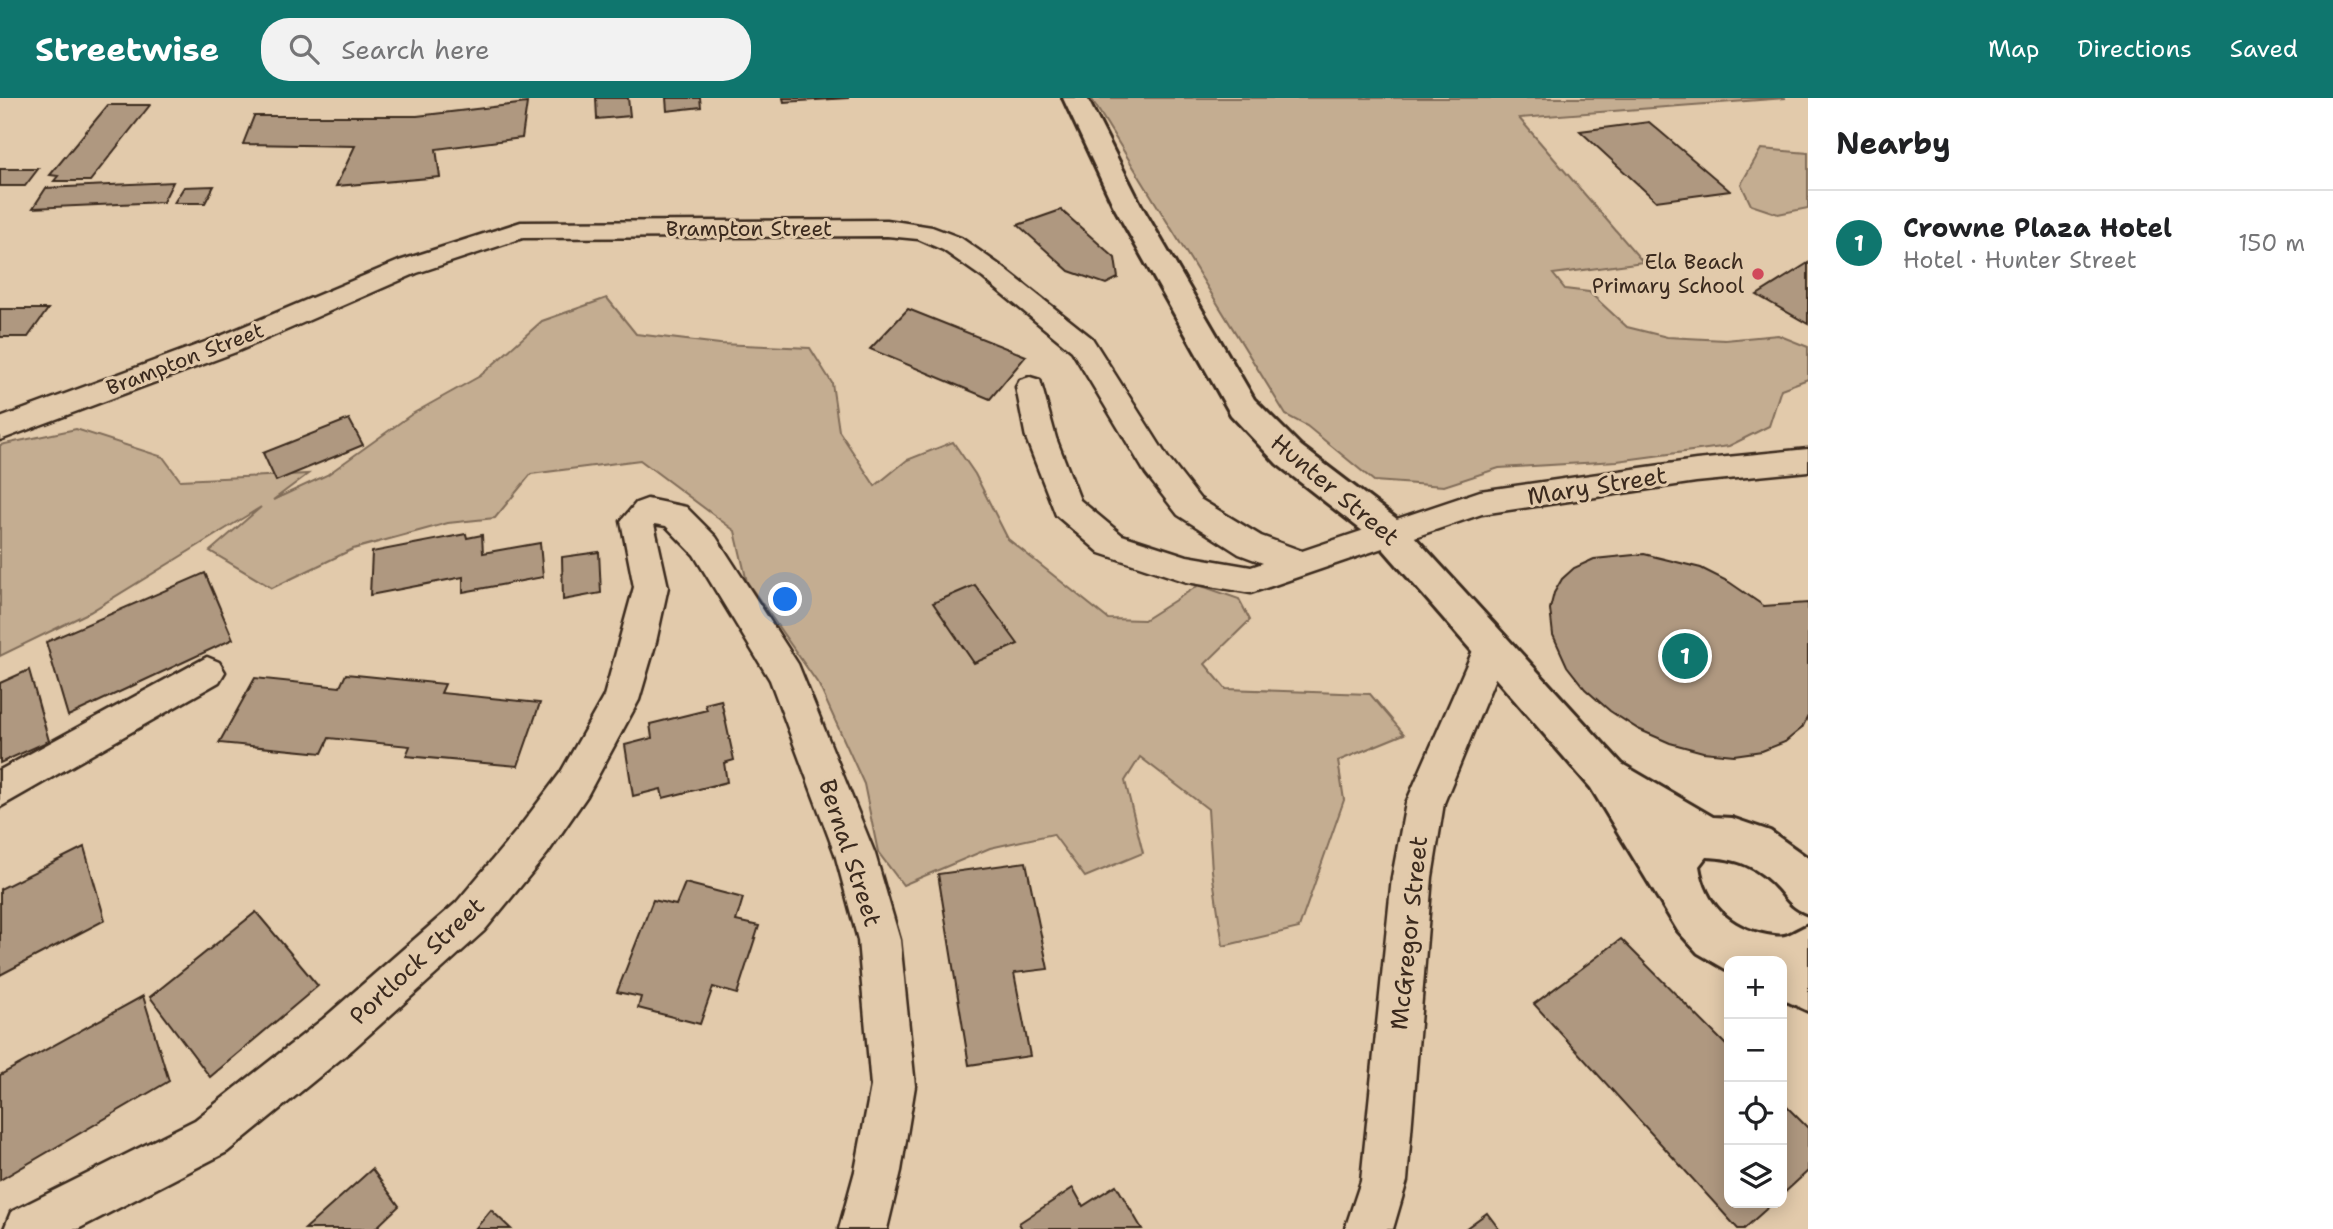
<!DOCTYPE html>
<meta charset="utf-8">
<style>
:root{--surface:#fff;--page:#f2f2f2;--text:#202124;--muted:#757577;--line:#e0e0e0;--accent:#0f766e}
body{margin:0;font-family:"Shantell Sans",sans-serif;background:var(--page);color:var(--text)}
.controls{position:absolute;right:21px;bottom:21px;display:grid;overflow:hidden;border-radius:14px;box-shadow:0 4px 18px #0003}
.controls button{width:63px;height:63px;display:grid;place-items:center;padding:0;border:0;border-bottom:2px solid var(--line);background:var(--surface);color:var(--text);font:35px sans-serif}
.you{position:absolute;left:786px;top:502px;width:24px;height:24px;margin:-18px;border:5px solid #fff;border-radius:50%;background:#1a73e8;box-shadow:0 0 0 10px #1a73e833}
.badge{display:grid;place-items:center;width:46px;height:46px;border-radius:50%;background:var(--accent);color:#fff;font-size:23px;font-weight:700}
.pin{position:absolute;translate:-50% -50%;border:4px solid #fff;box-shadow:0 2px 7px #0006}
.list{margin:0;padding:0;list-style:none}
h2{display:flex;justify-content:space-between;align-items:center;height:91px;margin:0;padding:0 28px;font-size:30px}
h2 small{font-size:23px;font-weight:400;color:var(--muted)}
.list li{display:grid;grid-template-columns:46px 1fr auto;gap:21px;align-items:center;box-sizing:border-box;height:105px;padding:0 28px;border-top:2px solid var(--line)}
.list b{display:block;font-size:26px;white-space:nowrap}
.list p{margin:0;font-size:23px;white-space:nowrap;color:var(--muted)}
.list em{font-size:23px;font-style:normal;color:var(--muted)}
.icon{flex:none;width:38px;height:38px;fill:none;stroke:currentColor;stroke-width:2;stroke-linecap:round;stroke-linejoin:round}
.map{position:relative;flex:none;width:1808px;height:1131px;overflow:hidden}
header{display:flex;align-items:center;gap:42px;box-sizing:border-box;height:98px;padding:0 35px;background:var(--accent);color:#fff}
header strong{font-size:33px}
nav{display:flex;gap:38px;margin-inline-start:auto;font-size:24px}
.search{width:490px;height:63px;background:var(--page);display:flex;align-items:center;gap:18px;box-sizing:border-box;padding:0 24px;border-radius:28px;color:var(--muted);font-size:26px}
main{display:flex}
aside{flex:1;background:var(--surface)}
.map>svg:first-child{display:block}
.green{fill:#c4ad91;stroke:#806c58;stroke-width:2}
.building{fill:#af9880;stroke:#3b2a1e;stroke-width:2}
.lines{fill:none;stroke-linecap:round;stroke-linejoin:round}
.minor-casing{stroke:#3b2a1e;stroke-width:5}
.tertiary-casing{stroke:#3b2a1e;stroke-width:6}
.minor{fill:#e2caab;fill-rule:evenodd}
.tertiary{fill:#e2caab;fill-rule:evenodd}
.poi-dot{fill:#d1495b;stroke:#e2caab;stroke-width:2.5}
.labels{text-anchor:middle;stroke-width:6;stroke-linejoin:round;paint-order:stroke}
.far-street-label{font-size:21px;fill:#3b2a1e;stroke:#e2caab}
.far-poi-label{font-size:21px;fill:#3b2a1e;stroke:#e2caab;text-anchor:end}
.street-label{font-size:24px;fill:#3b2a1e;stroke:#e2caab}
</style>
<header>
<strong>Streetwise</strong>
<div class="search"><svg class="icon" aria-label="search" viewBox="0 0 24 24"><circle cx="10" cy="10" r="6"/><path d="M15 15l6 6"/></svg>Search here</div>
<nav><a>Map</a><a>Directions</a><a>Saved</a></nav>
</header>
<main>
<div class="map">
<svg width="1808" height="1131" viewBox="0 0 1808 1131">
<rect width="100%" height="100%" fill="#e2caab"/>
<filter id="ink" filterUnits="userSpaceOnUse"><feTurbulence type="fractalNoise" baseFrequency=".0143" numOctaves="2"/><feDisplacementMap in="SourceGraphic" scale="14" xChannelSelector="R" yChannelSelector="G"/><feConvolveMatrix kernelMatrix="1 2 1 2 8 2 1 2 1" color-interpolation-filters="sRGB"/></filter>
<g filter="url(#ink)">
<g class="green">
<polygon points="1091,0 1786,0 1519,20 1643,164 1553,176 1565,191 1589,194 1627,229 1667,239 1725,242 1778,237 1808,249 1808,281 1781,291 1769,328 1729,348 1617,363 1499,370 1444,388 1374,383 1307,328 1286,317"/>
<polygon points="1761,51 1808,55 1808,110 1778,116 1751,107 1741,86"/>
<polygon points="607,200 636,236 720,246 810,250 832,285 839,333 875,388 907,362 953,344 975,376 1008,441 1108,521 1144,522 1199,487 1239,501 1250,522 1205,566 1226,591 1370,596 1404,636 1338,663 1344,702 1299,830 1223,848 1212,773 1208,711 1140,659 1125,683 1143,755 1085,779 1053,736 990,750 903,787 878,754 864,686 819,587 747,484 735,433 640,362 531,376 495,420 448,425 353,451 272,490 210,453 261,409 90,514 0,558 0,347 76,331 163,359 180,382 308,376 273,402 327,377 412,316 480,278 542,223"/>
</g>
<g class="building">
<polygon points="596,0 628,0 630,18 597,21"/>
<polygon points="666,0 700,0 701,9 667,13"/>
<polygon points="783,0 849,0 784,4"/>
<polygon points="527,5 522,40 436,51 440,79 336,88 355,48 243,46 254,18 417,18"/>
<polygon points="108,7 150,7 90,83 54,83 58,78 50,77"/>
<polygon points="1649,24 1730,93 1656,103 1580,33"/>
<polygon points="0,71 38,71 25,88 0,88"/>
<polygon points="173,84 163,104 33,110 46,90"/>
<polygon points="214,88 205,105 174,105 184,89"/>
<polygon points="1061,112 1115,160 1118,180 1106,186 1069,173 1018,127"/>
<polygon points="1808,165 1808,226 1757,197"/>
<polygon points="0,211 48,211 28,239 0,239"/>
<polygon points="908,211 1026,258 990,301 870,251"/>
<polygon points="349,321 363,347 276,383 263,355"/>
<polygon points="466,436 467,440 482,437 483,455 540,445 543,479 463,494 463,479 370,497 372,454"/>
<polygon points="599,454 601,495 563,502 562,459"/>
<polygon points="1644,456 1701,470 1729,484 1764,508 1808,505 1808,618 1802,630 1785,644 1762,653 1734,657 1703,654 1670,645 1638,631 1610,613 1585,591 1567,568 1553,537 1550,511 1554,495 1562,481 1574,470 1594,461"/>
<polygon points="205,475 233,541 68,618 46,544"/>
<polygon points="975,487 1018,546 974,565 933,505"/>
<polygon points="29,572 49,643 0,665 0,585"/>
<polygon points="346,576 445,586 441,595 540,605 518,668 406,658 410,648 329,640 322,655 219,645 255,580 340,589"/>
<polygon points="721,602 734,662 724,665 727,684 663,700 661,691 633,698 625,647 652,640 650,626 707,612 705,606"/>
<polygon points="84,749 105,822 0,877 0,791"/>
<polygon points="1026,764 1048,871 1014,875 1030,958 969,967 938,776"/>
<polygon points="685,785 743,800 736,823 759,828 737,896 713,889 700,926 638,910 641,899 617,894 653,802 676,807"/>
<polygon points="256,814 318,888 210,979 150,899"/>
<polygon points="1621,841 1729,950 1729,1105 1773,1105 1744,1131 1738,1131 1534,906"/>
<polygon points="143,898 169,983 0,1082 0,977"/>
<polygon points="1782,1004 1808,1030 1808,1073 1782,1097"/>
<polygon points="372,1071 399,1108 375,1131 305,1131"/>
<polygon points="1116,1087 1142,1131 1022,1131 1019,1125 1073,1090 1083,1108"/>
<polygon points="491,1112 511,1131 475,1131"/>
<polygon points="1487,1115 1499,1131 1465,1131"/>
</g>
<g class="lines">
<g class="minor-casing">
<g id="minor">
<polygon points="887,122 932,129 961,140 1001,168 1092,240 1168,360 1200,401 1261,438 1302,453 1480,393 1696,362 1808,351 1808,373 1696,384 1482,416 1251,495 1187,484 1100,455 1056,417 1026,340 1016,289 1020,282 1030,279 1040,282 1056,340 1080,402 1122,437 1187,458 1251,469 1263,465 1239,456 1178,417 1146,376 1072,253 983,180 943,152 918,141 887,138 523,140 417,175 236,254 0,342 0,320 216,240 399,163 521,124"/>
<polygon points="647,401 686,409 716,439 798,566 875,756 900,842 915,988 901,1073 887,1131 839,1131 855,1073 871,988 858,842 835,756 770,582 694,457 666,428 654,426 668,489 656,544 639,602 587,698 547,756 484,833 353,951 227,1054 78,1131 4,1131 11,1114 195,1022 323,921 456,805 519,730 561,674 604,598 634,489 621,423 636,405"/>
<polygon points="1490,537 1502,541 1507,551 1444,705 1432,779 1407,1083 1393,1131 1345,1131 1361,1083 1392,779 1406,705 1478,541"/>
<polygon points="207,559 219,564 225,574 219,584 0,709 0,672"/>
</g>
</g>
<g class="tertiary-casing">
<path id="tertiary" d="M1063 0H1087L1141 107 1254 301 1301 348 1402 425 1622 666 1713 719 1732 720 1770 733 1808 760V816C1793 810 1789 804 1779 792 1758 768 1737 760 1706 759L1699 768C1705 806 1729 830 1767 837 1773 838 1782 840 1788 837 1795 834 1801 830 1808 827V913L1782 901V863H1729V873L1698 855 1678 833 1591 690 1378 445 1277 366 1231 317 1113 107Z"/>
</g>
<use href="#minor" class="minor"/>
<use href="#tertiary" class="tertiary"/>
</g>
</g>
<circle class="poi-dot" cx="1758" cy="176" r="7"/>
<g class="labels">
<g class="far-street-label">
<text x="749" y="138">Brampton Street</text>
<text transform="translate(185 261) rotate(-21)" y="7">Brampton Street</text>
</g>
<g class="far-poi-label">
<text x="1744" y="171">Ela Beach<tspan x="1744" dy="24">Primary School</tspan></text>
</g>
<g class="street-label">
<text transform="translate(1597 388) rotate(-9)" y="8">Mary Street</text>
<text transform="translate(1335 392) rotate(40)" y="8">Hunter Street</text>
<text transform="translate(850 755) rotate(72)" y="8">Bernal Street</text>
<text transform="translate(1409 835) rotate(-84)" y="8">McGregor Street</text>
<text transform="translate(417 863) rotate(-43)" y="8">Portlock Street</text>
</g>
</g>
</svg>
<div class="controls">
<button>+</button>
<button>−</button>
<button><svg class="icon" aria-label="locate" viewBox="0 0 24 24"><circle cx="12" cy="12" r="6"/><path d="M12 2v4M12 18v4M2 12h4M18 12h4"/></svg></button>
<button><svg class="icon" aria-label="layers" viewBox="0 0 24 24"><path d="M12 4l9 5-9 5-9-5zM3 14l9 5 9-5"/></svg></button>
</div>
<div class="you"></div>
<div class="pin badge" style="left:1685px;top:558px">1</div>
</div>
<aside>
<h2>Nearby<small></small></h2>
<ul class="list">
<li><span class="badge">1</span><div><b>Crowne Plaza Hotel</b><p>Hotel · Hunter Street</p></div><em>150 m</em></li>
</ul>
</aside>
</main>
